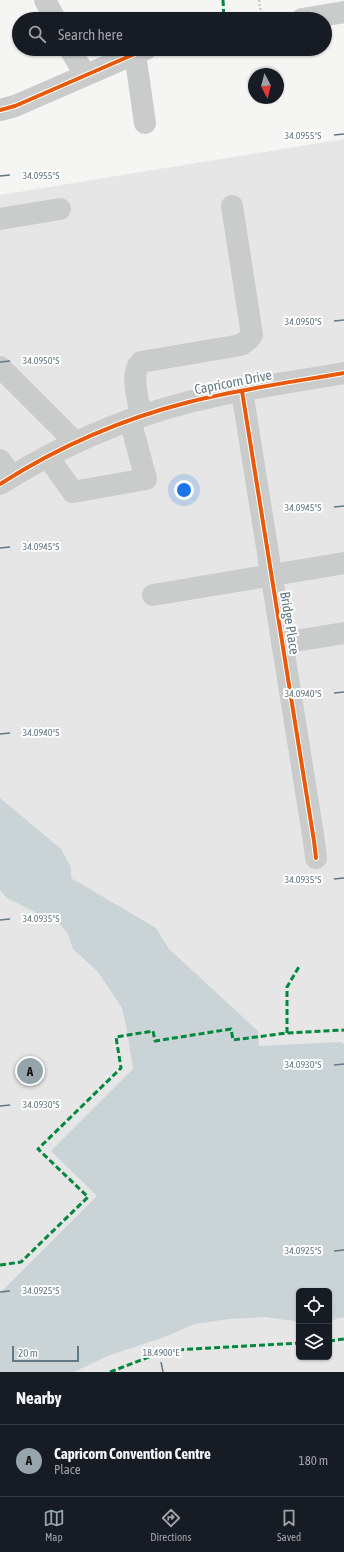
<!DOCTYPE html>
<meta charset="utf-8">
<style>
:root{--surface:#171b24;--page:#20242c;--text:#f1f3f6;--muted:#9ea1a6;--line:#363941;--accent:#96a4ab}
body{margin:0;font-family:"Asap Condensed",sans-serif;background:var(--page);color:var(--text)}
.controls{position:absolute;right:12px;bottom:12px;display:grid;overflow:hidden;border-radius:6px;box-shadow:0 1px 3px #0004}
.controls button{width:36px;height:36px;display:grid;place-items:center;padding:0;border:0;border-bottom:1px solid var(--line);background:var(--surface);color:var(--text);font:20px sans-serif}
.compass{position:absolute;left:248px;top:68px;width:36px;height:36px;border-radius:50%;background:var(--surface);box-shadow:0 1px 3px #0004;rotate:173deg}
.scale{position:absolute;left:12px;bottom:10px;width:67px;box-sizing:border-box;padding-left:4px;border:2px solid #637884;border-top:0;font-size:11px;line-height:14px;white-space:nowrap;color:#637884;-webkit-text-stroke:3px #fff;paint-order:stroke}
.you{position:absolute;left:184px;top:490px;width:14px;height:14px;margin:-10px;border:3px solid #fff;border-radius:50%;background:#1a73e8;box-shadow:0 0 0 6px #1a73e833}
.badge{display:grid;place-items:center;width:26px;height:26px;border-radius:50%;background:var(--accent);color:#111;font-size:13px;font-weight:700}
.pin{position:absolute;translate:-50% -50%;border:2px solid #fff;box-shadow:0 1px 4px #0006}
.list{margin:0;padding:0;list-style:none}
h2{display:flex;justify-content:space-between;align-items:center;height:52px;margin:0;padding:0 16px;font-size:17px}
h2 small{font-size:13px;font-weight:400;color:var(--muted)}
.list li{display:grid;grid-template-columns:26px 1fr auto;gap:12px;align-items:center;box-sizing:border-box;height:72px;padding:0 16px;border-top:1px solid var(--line)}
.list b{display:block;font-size:15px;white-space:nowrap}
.list p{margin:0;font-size:13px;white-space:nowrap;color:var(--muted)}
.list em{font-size:13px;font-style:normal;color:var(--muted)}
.icon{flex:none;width:22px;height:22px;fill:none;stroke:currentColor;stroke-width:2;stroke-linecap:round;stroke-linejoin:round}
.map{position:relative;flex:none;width:344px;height:1372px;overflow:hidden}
.search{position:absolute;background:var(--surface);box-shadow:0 1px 3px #0004;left:12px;right:12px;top:12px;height:44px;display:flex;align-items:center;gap:10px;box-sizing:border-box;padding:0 14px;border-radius:22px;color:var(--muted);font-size:15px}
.sheet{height:124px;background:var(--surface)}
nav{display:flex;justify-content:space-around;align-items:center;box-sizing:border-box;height:56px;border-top:1px solid var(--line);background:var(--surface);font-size:11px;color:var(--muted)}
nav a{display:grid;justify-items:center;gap:2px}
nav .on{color:var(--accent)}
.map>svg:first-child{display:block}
.built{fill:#e5e6e5;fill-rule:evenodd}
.water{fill:#cad4d6}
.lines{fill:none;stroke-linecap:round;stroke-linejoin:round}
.path{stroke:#c8caca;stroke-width:2.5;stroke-dasharray:2 2;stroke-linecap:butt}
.minor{stroke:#cacccc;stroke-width:22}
.quiet{stroke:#00873e;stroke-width:3;stroke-dasharray:6 3;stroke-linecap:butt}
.cycleway-casing{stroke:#fff;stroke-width:6}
.cycleway{stroke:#e8590c;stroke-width:4}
.ticks{fill:none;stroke:#637884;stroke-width:1.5}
.labels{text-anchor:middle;stroke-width:4;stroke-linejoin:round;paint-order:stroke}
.street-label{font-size:14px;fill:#637884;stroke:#fff}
.ticks-label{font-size:10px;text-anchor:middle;fill:#637884;stroke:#fff;stroke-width:4;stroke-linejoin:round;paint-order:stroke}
</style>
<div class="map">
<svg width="344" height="1372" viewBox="0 0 344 1372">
<rect width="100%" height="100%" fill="#f5f5f3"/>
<path class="built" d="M344 139V1372H0V195ZM299 1291H329V1357H299Z"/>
<polygon class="water" points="0,798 61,849 71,867 71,878 156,928 169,949 258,1031 259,1046 341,1042 344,1044 344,1317 329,1321 329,1291 299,1291 299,1324 295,1321 265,1317 229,1319 195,1324 164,1337 110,1355 74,1372 0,1372 0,1293 97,1196 51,1151 133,1069 127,1030 122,1008 98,972 73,949 68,934 61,925 7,898 0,890"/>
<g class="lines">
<polyline class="path" points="259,0 262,19"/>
<g class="minor">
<polyline points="45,0 55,19"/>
<polyline points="302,19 344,12"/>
<polyline points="70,49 85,75"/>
<polyline points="135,54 145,123"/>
<polyline points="0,110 15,106 146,49"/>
<polyline points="0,219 60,209"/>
<polyline points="0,367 75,442"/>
<polyline points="242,391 314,841 316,858"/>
<path d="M141 416C139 402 129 373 141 362L241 345 249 339 252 335 232 206"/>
<polyline points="48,457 73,492 146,479 130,420"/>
<polyline points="0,460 12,476"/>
<path d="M0 484C58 447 122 419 189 402 240 389 292 382 344 373"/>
<polyline points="153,595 344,563"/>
<polyline points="282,643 344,633"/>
</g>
<g class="quiet">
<polyline points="223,0 224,19"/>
<polyline points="287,1033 287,987 300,965"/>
<polyline points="0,1265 21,1262 88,1197 38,1149 121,1068 116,1037 153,1031 155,1041 231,1029 233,1040 287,1033 344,1030"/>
<polyline points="329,1341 344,1339"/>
<polyline points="110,1372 162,1352 174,1350 299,1343"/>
</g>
<g class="cycleway-casing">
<g id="cycleway">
<polyline points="0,110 15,106 146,49"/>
<polyline points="242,391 314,841 316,858"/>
<path d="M0 484C58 447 122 419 189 402 240 389 292 382 344 373"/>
</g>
</g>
<use href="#cycleway" class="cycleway"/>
</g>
<path class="ticks" d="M334 135 344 134M0 176 10 175M334 321 344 320M0 362 10 361M334 507 344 506M0 548 10 547M334 693 344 692M0 734 10 733M334 879 344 878M0 920 10 919M334 1065 344 1064M0 1106 10 1105M334 1251 344 1250M0 1292 10 1291M161 1362 163 1372"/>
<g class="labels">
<g class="street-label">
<text transform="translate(233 382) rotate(-11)" y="5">Capricorn Drive</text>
<text transform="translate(290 623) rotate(81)" y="5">Bridge Place</text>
</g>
</g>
<g class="ticks-label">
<text x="303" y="139">34.0955°S</text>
<text x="41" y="179">34.0955°S</text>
<text x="303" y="325">34.0950°S</text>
<text x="41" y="364">34.0950°S</text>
<text x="303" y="511">34.0945°S</text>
<text x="41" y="550">34.0945°S</text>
<text x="303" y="697">34.0940°S</text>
<text x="41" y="736">34.0940°S</text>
<text x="303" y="883">34.0935°S</text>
<text x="41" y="922">34.0935°S</text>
<text x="303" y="1068">34.0930°S</text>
<text x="41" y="1108">34.0930°S</text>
<text x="303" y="1254">34.0925°S</text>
<text x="41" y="1294">34.0925°S</text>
<text x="161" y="1356">18.4900°E</text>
</g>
</svg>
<div class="controls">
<button><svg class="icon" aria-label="locate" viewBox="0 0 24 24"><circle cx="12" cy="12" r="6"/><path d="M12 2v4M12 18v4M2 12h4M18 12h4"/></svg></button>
<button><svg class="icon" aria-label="layers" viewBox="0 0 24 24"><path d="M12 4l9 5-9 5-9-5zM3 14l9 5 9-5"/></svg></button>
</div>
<svg class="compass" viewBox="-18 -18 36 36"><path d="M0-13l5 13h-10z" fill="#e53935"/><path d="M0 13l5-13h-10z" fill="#9ea1a6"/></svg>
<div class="scale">20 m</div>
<div class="you"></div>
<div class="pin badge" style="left:30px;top:1071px">A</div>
<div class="search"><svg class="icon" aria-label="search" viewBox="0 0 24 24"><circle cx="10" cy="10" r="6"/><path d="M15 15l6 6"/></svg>Search here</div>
</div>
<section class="sheet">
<h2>Nearby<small></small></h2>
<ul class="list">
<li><span class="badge">A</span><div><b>Capricorn Convention Centre</b><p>Place</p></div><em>180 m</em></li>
</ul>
</section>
<nav>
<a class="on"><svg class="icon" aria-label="map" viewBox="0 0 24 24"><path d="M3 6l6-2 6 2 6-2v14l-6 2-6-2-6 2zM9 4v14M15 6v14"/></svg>Map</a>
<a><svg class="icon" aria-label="directions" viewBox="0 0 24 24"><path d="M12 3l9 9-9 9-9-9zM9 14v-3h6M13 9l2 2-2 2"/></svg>Directions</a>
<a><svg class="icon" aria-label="saved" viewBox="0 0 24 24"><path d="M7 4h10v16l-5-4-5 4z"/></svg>Saved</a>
</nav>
